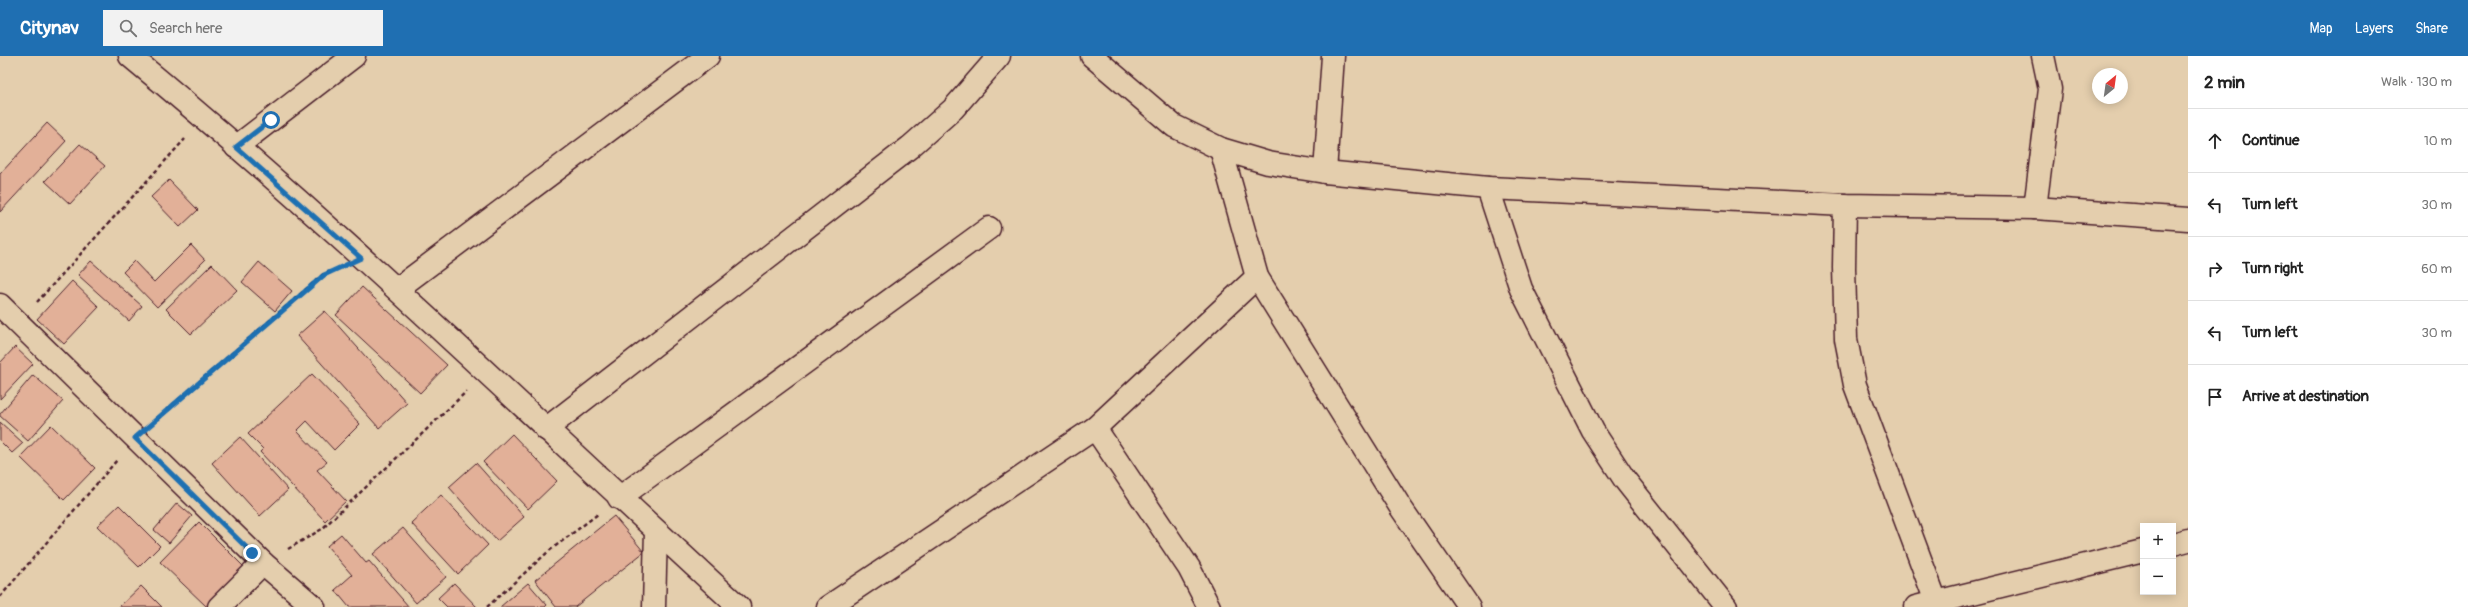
<!DOCTYPE html>
<meta charset="utf-8">
<style>
:root{--surface:#fff;--page:#f2f2f2;--text:#222;--muted:#767676;--line:#e0e0e0;--accent:#1f6fb2}
body{margin:0;font-family:Pangolin,sans-serif;background:var(--page);color:var(--text)}
.controls{position:absolute;right:12px;bottom:12px;display:grid;overflow:hidden;border-radius:0px;box-shadow:0 2px 10px #0003}
.controls button{width:36px;height:36px;display:grid;place-items:center;padding:0;border:0;border-bottom:1px solid var(--line);background:var(--surface);color:var(--text);font:20px sans-serif}
.compass{position:absolute;left:2092px;top:12px;width:36px;height:36px;border-radius:50%;background:var(--surface);box-shadow:0 2px 10px #0003;rotate:29deg}
.stop{position:absolute;width:12px;height:12px;margin:-9px;border:3px solid #1f6fb2;border-radius:50%;background:#fff}
.stop.end{background:#1f6fb2;border-color:#fff;box-shadow:0 1px 4px #0008}
.list{margin:0;padding:0;list-style:none}
h2{display:flex;justify-content:space-between;align-items:center;height:52px;margin:0;padding:0 16px;font-size:17px}
h2 small{font-size:13px;font-weight:400;color:var(--muted)}
.list li{display:grid;grid-template-columns:26px 1fr auto;gap:12px;align-items:center;box-sizing:border-box;height:64px;padding:0 16px;border-top:1px solid var(--line)}
.list b{display:block;font-size:15px;white-space:nowrap}
.list em{font-size:13px;font-style:normal;color:var(--muted)}
.icon{flex:none;width:22px;height:22px;fill:none;stroke:currentColor;stroke-width:2;stroke-linecap:round;stroke-linejoin:round}
.map{position:relative;flex:none;width:2188px;height:551px;overflow:hidden}
header{display:flex;align-items:center;gap:24px;box-sizing:border-box;height:56px;padding:0 20px;background:var(--accent);color:#fff}
header strong{font-size:19px}
nav{display:flex;gap:22px;margin-inline-start:auto;font-size:14px}
.search{width:280px;height:36px;background:var(--page);display:flex;align-items:center;gap:10px;box-sizing:border-box;padding:0 14px;border-radius:0px;color:var(--muted);font-size:15px}
main{display:flex}
aside{flex:1;background:var(--surface)}
.map>svg:first-child{display:block}
.building{fill:#e2b098;stroke:#4a1f2b}
.lines{fill:none;stroke-linecap:round;stroke-linejoin:round}
.minor-casing{stroke:#4a1f2b;stroke-width:25}
.path{stroke:#4a1f2b;stroke-width:2.5;stroke-dasharray:4 3;stroke-linecap:butt}
.minor{stroke:#e4cead;stroke-width:22}
.route{stroke:#1f6fb2;stroke-width:5}
</style>
<header>
<strong>Citynav</strong>
<div class="search"><svg class="icon" aria-label="search" viewBox="0 0 24 24"><circle cx="10" cy="10" r="6"/><path d="M15 15l6 6"/></svg>Search here</div>
<nav><a>Map</a><a>Layers</a><a>Share</a></nav>
</header>
<main>
<div class="map">
<svg width="2188" height="551" viewBox="0 0 2188 551">
<rect width="100%" height="100%" fill="#e4cead"/>
<filter id="ink" filterUnits="userSpaceOnUse"><feTurbulence type="fractalNoise" baseFrequency=".025" numOctaves="2"/><feDisplacementMap in="SourceGraphic" scale="8" xChannelSelector="R" yChannelSelector="G"/><feConvolveMatrix kernelMatrix="1 2 1 2 8 2 1 2 1" color-interpolation-filters="sRGB"/></filter>
<g filter="url(#ink)">
<g class="building">
<polygon points="47,67 66,85 0,156 0,118"/>
<polygon points="80,88 105,110 70,148 45,125"/>
<polygon points="169,124 198,154 180,171 151,141"/>
<polygon points="191,189 205,204 157,251 123,216 134,205 154,226"/>
<polygon points="91,205 142,250 129,265 78,219"/>
<polygon points="259,206 292,235 275,255 242,226"/>
<polygon points="212,208 237,234 191,278 166,253"/>
<polygon points="72,225 99,251 64,288 37,263"/>
<polygon points="362,231 447,309 420,337 336,259"/>
<polygon points="325,255 407,347 379,372 297,280"/>
<polygon points="15,291 33,308 0,343 0,307"/>
<polygon points="312,318 360,368 334,394 307,365 297,375 327,406 317,414 346,445 325,465 260,396 263,393 248,378"/>
<polygon points="33,319 63,345 28,385 0,360 0,358"/>
<polygon points="0,366 23,387 12,397 0,385"/>
<polygon points="51,369 95,412 64,444 20,401"/>
<polygon points="512,378 557,425 528,453 483,406"/>
<polygon points="240,381 288,434 260,460 212,407"/>
<polygon points="476,407 524,461 497,485 449,431"/>
<polygon points="441,439 488,489 458,518 411,467"/>
<polygon points="177,447 192,460 169,487 154,474"/>
<polygon points="119,449 160,490 139,511 97,470"/>
<polygon points="614,460 644,496 575,551 556,551 535,524"/>
<polygon points="199,466 245,512 207,551 160,506"/>
<polygon points="403,472 446,521 416,547 373,498"/>
<polygon points="341,478 366,507 369,505 409,551 349,551 335,534 352,519 327,490"/>
<polygon points="454,527 477,551 447,551 438,542"/>
<polygon points="528,527 547,549 545,551 500,551"/>
<polygon points="141,530 162,551 119,551"/>
</g>
<g class="lines">
<g class="minor-casing">
<g id="minor">
<path d="M130 0C341 174 537 366 739 551"/>
<polyline points="1092,0 1174,70 1221,93 1268,107 1325,116 1488,132 1845,149 2035,152 2188,163"/>
<polyline points="236,91 354,0"/>
<polyline points="1221,93 1257,221 1401,452 1469,551"/>
<polyline points="1325,116 1333,0"/>
<polyline points="1488,132 1521,233 1593,375 1625,424 1726,551"/>
<polyline points="1845,149 1844,212 1846,283 1855,329 1938,551"/>
<polyline points="2035,152 2050,33 2043,0"/>
<polyline points="397,233 708,0"/>
<polyline points="0,249 263,507 314,551"/>
<polyline points="1095,372 1189,512 1209,551"/>
<polyline points="546,373 910,91 953,53 999,0"/>
<polyline points="619,442 989,172"/>
<polyline points="2173,488 2188,484"/>
<polyline points="219,551 263,507"/>
<polyline points="654,551 656,475"/>
<polyline points="828,551 1095,372 1257,221"/>
<polyline points="1916,551 2143,495"/>
</g>
</g>
<g class="path">
<polyline points="37,246 185,83"/>
<polyline points="157,363 323,219 333,215"/>
<polyline points="288,493 322,473 467,335"/>
<polyline points="0,541 117,404"/>
<polyline points="487,551 549,495 598,458"/>
</g>
<use href="#minor" class="minor"/>
</g>
</g>
<g class="lines" filter="url(#ink)">
<polyline class="route" points="252,497 135,382 324,219 361,202 236,91 271,64"/>
</g>
</svg>
<div class="controls">
<button>+</button>
<button>−</button>
</div>
<svg class="compass" viewBox="-18 -18 36 36"><path d="M0-13l5 13h-10z" fill="#e53935"/><path d="M0 13l5-13h-10z" fill="#767676"/></svg>
<div class="stop" style="left:271px;top:64px"></div>
<div class="stop end" style="left:252px;top:497px"></div>
</div>
<aside>
<h2>2 min<small>Walk · 130 m</small></h2>
<ul class="list">
<li><svg class="icon" aria-label="ahead" viewBox="0 0 24 24"><path d="M12 20V5M6 11l6-6 6 6"/></svg><div><b>Continue</b></div><em>10 m</em></li>
<li><svg class="icon" aria-label="left" viewBox="0 0 24 24"><path d="M17 20v-9H6M10 6l-5 5 5 5"/></svg><div><b>Turn left</b></div><em>30 m</em></li>
<li><svg class="icon" aria-label="right" viewBox="0 0 24 24"><path d="M7 20v-9h11M14 6l5 5-5 5"/></svg><div><b>Turn right</b></div><em>60 m</em></li>
<li><svg class="icon" aria-label="left" viewBox="0 0 24 24"><path d="M17 20v-9H6M10 6l-5 5 5 5"/></svg><div><b>Turn left</b></div><em>30 m</em></li>
<li><svg class="icon" aria-label="arrive" viewBox="0 0 24 24"><path d="M6 21V4h12l-3 4 3 4H6"/></svg><div><b>Arrive at destination</b></div></li>
</ul>
</aside>
</main>
